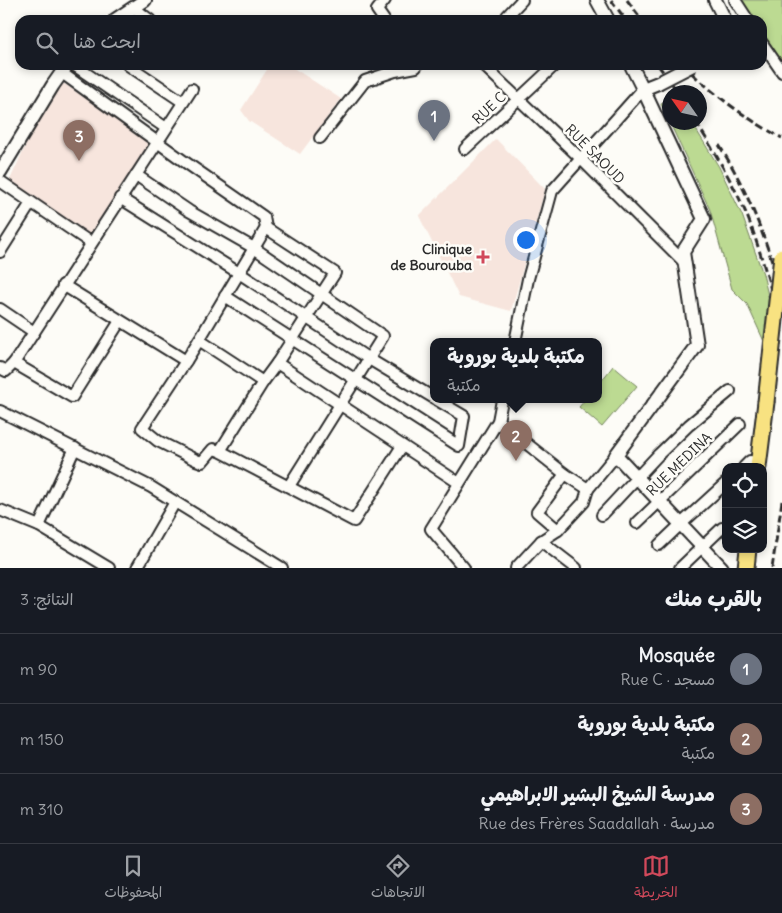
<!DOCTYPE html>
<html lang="ar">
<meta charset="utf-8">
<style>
:root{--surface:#171b24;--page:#242831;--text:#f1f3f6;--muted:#9ea1a6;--line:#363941;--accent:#d1495b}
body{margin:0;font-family:Delius,"Playpen Sans Arabic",sans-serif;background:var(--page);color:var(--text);direction:rtl}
.controls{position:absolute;right:15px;bottom:15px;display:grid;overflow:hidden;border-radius:10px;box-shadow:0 2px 8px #0003}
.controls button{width:45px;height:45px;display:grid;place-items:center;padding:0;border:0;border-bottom:1px solid var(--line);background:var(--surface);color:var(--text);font:25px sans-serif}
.compass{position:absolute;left:662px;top:85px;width:45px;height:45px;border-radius:50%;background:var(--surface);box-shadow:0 2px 8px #0003;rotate:304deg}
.you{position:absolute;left:525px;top:239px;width:18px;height:18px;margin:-12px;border:4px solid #fff;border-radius:50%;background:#1a73e8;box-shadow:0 0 0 8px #1a73e833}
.badge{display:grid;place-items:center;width:32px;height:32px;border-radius:50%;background:var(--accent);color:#fff;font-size:16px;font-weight:700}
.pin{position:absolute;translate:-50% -41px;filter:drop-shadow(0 1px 2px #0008)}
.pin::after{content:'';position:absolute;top:26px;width:18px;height:15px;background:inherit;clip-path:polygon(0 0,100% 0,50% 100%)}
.popup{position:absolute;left:430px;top:338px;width:172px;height:65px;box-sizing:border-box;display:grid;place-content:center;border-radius:10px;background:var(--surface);filter:drop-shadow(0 1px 4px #0005);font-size:16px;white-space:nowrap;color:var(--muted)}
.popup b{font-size:19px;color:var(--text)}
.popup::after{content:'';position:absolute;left:50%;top:100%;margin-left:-10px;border:10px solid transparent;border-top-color:var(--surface)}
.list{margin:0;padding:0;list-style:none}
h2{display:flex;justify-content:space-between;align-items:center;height:65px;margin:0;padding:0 20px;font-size:21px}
h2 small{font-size:16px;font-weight:400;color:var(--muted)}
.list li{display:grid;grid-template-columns:32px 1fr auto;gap:15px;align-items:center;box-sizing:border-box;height:70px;padding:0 20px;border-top:1px solid var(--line)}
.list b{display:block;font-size:19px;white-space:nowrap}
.list p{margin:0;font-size:16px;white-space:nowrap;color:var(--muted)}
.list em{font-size:16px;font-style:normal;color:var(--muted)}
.icon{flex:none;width:28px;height:28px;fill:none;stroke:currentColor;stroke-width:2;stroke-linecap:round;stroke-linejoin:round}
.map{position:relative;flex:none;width:782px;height:568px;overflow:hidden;direction:ltr}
.search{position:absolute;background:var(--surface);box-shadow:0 2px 8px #0003;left:15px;right:15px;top:15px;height:55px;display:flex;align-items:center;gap:12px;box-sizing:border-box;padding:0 18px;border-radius:15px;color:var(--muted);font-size:19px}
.sheet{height:275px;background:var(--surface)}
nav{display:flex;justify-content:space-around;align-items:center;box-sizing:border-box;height:70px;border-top:1px solid var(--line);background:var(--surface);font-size:14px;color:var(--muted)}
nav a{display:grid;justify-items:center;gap:2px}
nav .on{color:var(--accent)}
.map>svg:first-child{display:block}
.built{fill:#f7e5dd}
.green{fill:#bcda92;stroke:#74825e}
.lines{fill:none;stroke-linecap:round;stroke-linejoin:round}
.minor-casing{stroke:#2b2b2b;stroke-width:14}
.tertiary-casing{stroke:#2b2b2b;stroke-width:16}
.primary-casing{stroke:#2b2b2b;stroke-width:19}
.minor{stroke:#fdfcf7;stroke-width:10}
.tertiary{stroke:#fdfcf7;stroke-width:12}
.primary{stroke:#f8e281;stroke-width:15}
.rail{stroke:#2b2b2b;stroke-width:3;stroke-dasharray:8 4;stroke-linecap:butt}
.tertiary-bridge-casing{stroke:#2b2b2b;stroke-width:16;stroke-linecap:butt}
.primary-bridge-casing{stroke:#2b2b2b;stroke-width:19;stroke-linecap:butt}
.tertiary-bridge{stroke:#fdfcf7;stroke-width:12}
.primary-bridge{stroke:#f8e281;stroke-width:15}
.poi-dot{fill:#d1495b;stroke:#fdfcf7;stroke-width:2}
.labels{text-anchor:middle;stroke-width:5;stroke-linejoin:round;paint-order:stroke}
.street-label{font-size:14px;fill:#2b2b2b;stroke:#fdfcf7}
.poi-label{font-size:14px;font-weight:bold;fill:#2b2b2b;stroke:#fdfcf7;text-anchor:end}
</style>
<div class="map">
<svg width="782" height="568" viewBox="0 0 782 568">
<rect width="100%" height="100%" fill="#fdfcf7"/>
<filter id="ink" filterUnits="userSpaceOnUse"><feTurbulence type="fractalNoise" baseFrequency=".02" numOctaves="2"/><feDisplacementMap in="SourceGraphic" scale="10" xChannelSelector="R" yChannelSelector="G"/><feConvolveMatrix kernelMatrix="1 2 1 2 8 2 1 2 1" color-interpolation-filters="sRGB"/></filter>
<g filter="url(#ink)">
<g class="built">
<polygon points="270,65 289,65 341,99 300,154 249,121 241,110"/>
<polygon points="57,79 152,141 91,235 9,182 53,85"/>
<polygon points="496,139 545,189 511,311 459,297 419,216"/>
</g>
<g class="green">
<polygon points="742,0 782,0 782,62 762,31 762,20 755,20"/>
<polygon points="669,99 669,122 661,104"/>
<polygon points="670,123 692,123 719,167 742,215 763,274 773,317 768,350 747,304 732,289 710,210"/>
<polygon points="613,366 637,386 602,427 579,407 585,400 598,400 599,384"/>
</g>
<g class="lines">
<g class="minor-casing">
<g id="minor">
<polyline points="735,0 748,20"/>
<polyline points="134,8 150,20"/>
<polyline points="507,16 522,0"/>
<polyline points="384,20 377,10 385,0"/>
<polyline points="762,43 782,72"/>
<polyline points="74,65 166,128"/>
<polyline points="128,65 183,102"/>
<polyline points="483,65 576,154 685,263"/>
<polyline points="62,73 185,162 264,217 266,228 335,273 277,363"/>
<polyline points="320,138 365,81 395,71 416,67"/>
<polyline points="465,149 555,65"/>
<polyline points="136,175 189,211 254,248 383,336 289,486"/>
<polyline points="0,181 91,243"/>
<polyline points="120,198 239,273 369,359 434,398"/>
<polyline points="0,252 31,203"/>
<polyline points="63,285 186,361 199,340 263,382 277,363 459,483"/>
<polyline points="225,296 459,446 464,416 437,400"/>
<polyline points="0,309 34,332"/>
<polyline points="199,340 266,228"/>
<polyline points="515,342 528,279 552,191 643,89"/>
<polyline points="186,361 142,428 158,441 196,460 202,462 213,449 220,451 354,521 402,446"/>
<polyline points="14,363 192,89"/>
<polyline points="0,368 6,371 14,363 72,397 120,321"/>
<polyline points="0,411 151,487 282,568"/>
<polyline points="498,421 565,474 588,489 616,455"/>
<polyline points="220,451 263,382"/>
<polyline points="744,467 750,461"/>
<polyline points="0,510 39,526 109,568"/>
<polyline points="602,515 659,454 689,425 730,391"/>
<polyline points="637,523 740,424"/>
<polyline points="39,526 75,448"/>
<polyline points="558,530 537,512 565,474"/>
<polyline points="541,541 576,568"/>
<polyline points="659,545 681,524 726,483"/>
<polyline points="137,568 175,502"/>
<polyline points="464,568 431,529 498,421 502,400"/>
<polyline points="516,568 541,541 558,530 584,502 588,489"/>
<polyline points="680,568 722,528"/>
</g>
</g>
<g class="tertiary-casing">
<g id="tertiary">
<polyline points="597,0 608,20"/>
<polyline points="715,0 725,20"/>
<polyline points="115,20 145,0"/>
<polyline points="631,65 643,89 658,83"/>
<polyline points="643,89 704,219 683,252 697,345 616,455 722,568"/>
<polyline points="0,172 53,85 67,65"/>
</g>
</g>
<g class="primary-casing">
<g id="primary">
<polyline points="758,467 766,402"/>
<polyline points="746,568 748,549"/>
</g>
</g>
<use href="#minor" class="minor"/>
<use href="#tertiary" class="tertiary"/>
<use href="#primary" class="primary"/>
<g class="rail">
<polyline points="611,0 626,20"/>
<polyline points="627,0 642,20"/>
<polyline points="658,65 678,92"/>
<path d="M683 65C712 93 746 119 782 138"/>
<path d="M696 122C715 153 734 184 748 218 762 255 772 293 782 332"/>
<path d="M719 145C748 190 767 242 782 293"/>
<polyline points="772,568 782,501"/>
</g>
<g class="tertiary-bridge-casing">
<polyline id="tertiary-bridge" points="658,83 693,65"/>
</g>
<g class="primary-bridge-casing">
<polyline id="primary-bridge" points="766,402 782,256"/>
</g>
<use href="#tertiary-bridge" class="tertiary-bridge"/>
<use href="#primary-bridge" class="primary-bridge"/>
</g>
</g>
<path class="poi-dot" d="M480.5 249.5h5v5h5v5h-5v5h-5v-5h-5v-5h5z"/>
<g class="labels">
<g class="street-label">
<text transform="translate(489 108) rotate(-43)" y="5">RUE C</text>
<text transform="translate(595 154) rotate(45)" y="5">RUE SAOUD</text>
<text transform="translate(679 464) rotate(-44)" y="5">RUE MEDINA</text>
</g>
<g class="poi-label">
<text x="472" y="254">Clinique<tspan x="472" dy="16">de Bourouba</tspan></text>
</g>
</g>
</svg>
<div class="controls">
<button><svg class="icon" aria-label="locate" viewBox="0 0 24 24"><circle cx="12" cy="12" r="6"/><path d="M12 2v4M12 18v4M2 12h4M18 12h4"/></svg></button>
<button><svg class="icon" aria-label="layers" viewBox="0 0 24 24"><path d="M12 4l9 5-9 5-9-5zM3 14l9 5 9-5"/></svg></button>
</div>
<svg class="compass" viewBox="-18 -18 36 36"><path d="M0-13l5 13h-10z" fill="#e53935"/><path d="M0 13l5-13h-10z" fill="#9ea1a6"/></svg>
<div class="you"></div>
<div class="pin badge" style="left:434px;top:141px;background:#6b7280">1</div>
<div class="pin badge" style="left:516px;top:461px;background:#8d6e63">2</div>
<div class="popup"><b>مكتبة بلدية بوروبة</b>مكتبة</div>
<div class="pin badge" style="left:79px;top:161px;background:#8d6e63">3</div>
<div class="search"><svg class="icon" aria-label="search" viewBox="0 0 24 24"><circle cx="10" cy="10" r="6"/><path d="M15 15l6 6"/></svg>ابحث هنا</div>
</div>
<section class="sheet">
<h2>بالقرب منك<small>النتائج: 3</small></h2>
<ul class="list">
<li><span class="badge" style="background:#6b7280">1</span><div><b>Mosquée</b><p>مسجد · Rue C</p></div><em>90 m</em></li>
<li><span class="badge" style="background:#8d6e63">2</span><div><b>مكتبة بلدية بوروبة</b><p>مكتبة</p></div><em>150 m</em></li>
<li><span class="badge" style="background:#8d6e63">3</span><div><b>مدرسة الشيخ البشير الابراهيمي</b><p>مدرسة · Rue des Frères Saadallah</p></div><em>310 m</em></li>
</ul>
</section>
<nav>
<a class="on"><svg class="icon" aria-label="map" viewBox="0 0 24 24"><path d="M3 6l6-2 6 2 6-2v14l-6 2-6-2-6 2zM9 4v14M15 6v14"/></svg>الخريطة</a>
<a><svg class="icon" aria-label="directions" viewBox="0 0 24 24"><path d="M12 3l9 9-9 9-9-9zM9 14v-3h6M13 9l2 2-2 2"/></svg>الاتجاهات</a>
<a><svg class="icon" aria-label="saved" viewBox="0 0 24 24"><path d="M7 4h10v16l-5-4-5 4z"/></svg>المحفوظات</a>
</nav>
